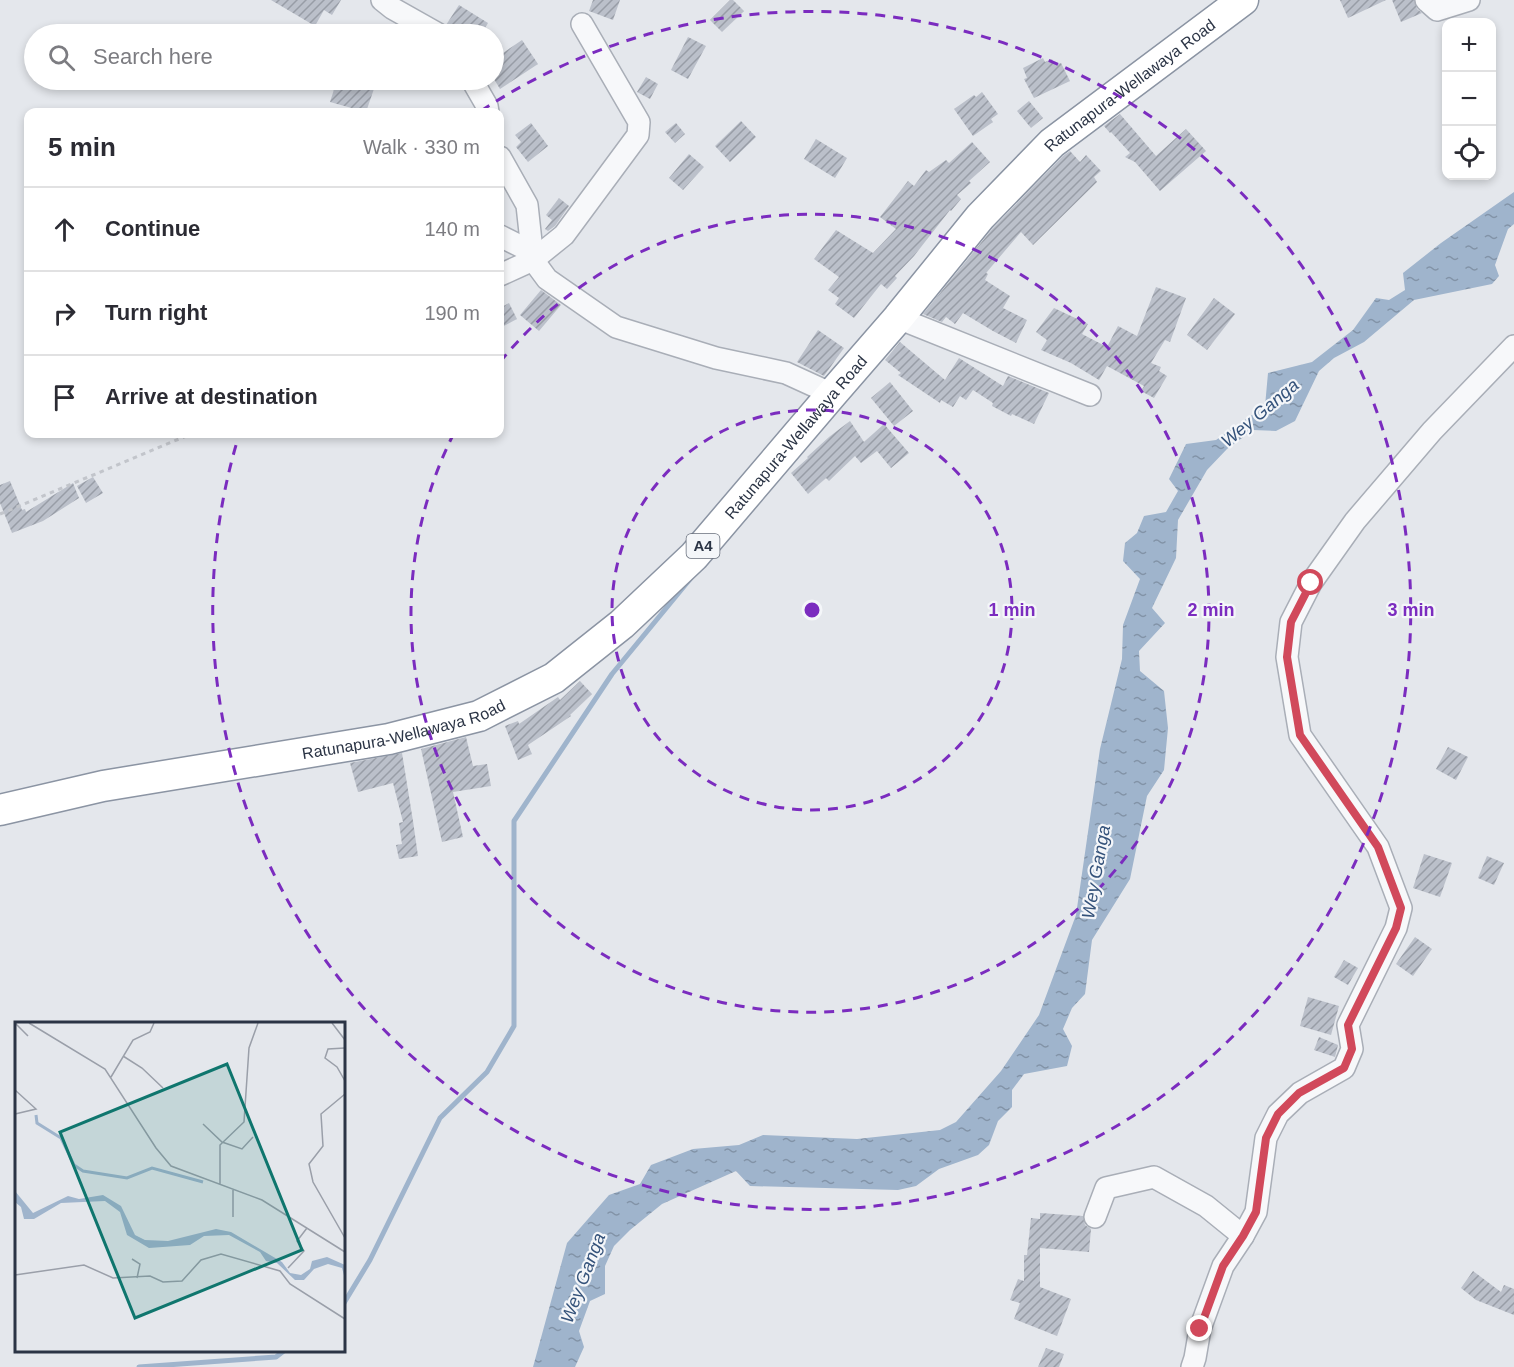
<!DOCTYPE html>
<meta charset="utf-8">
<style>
:root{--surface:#fff;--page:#f2f2f3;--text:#2b2b33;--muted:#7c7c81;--line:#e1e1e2}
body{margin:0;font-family:Helvetica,sans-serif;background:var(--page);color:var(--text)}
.controls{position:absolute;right:18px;top:18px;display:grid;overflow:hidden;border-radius:12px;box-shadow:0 3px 9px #0003}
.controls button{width:54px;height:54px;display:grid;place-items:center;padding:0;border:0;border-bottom:2px solid var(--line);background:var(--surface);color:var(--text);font:30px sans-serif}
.stop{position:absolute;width:18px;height:18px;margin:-14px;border:4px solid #d1495b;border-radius:50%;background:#fff}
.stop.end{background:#d1495b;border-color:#fff;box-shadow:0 2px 6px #0008}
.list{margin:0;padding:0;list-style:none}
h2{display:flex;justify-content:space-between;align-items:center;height:78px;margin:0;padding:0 24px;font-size:26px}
h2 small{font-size:20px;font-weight:400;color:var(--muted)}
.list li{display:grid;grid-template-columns:39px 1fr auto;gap:18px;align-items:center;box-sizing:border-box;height:84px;padding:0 24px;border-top:2px solid var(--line)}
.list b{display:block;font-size:22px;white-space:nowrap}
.list em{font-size:20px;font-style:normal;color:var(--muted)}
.icon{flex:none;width:33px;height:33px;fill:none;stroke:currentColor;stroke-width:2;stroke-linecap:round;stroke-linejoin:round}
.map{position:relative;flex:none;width:1514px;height:1367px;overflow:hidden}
.search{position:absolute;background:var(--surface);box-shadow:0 3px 9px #0003;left:24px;top:24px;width:480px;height:66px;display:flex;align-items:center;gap:15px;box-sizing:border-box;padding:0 21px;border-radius:33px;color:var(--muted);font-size:22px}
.panel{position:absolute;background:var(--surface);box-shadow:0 3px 9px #0003;left:24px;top:108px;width:480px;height:330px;border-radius:12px}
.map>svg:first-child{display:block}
.water{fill:url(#water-ripples)}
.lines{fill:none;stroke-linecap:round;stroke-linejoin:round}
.stream{stroke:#9fb4cc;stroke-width:5}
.building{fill:url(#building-hatch)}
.minor-casing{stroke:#a9aeb7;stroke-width:24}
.highway-casing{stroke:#8b94a3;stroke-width:33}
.path{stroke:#c2c5cb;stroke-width:3;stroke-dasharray:4.5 4.5;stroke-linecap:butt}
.minor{stroke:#f7f8fa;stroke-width:21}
.highway{stroke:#fff;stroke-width:30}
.route{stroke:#d1495b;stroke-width:8}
.ring{fill:none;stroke:#7b2cbf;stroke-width:3;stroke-dasharray:10 8}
.labels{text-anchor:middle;stroke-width:4.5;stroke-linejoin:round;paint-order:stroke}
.shield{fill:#f4f6f9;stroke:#676e7b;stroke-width:1.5}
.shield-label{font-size:15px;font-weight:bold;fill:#2b3445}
.street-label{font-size:16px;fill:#2b3445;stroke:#f4f6f9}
.water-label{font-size:18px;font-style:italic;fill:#34527a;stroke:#f4f6f9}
.inset-river{fill:none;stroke:#9fb4cc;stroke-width:3}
.inset-road{fill:none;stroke:#9a9fa9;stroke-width:1.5}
.view{fill:#0f766e;fill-opacity:0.15;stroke:#0f766e;stroke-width:3}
.inset-edge{fill:none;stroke:#2b3445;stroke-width:3}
.centre{fill:#7b2cbf;stroke:#f4f6f9;stroke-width:3}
.ring-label{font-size:18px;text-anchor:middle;font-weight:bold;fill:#7b2cbf;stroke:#f4f6f9;stroke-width:4.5;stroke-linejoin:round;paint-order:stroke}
</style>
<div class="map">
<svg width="1514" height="1367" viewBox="0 0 1514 1367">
<defs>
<pattern id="water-ripples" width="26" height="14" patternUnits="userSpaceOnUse" patternTransform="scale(1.5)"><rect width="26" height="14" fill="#9fb4cc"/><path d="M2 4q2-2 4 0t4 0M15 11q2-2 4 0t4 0" fill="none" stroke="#8293a7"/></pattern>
<pattern id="building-hatch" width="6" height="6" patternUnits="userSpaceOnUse" patternTransform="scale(1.5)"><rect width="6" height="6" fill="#bbc0ca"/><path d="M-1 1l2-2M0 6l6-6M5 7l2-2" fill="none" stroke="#989da6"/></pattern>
</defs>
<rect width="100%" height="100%" fill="#e4e7ec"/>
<polygon class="water" points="1514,192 1514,224 1508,229 1495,265 1499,276 1492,284 1414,300 1364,342 1334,358 1319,371 1295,421 1276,431 1253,430 1227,449 1207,470 1178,520 1176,558 1152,608 1165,623 1139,651 1140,671 1164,691 1168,728 1164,770 1147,796 1130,879 1092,940 1085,994 1072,1008 1063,1029 1072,1046 1067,1066 1024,1074 1012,1090 1012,1107 998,1121 989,1145 978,1155 939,1169 916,1186 898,1190 750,1186 736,1171 662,1204 630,1230 614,1246 605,1266 605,1294 590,1301 579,1331 584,1347 575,1367 533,1367 567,1243 609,1195 640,1184 651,1165 693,1149 739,1145 763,1135 857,1139 940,1130 956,1122 1001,1071 1039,1015 1076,915 1100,749 1122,659 1123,625 1140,579 1123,561 1125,543 1137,533 1144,516 1166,512 1178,491 1169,479 1186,444 1216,440 1265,406 1268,373 1312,362 1353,330 1376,298 1389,300 1405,290 1403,273 1441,243"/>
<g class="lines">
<g class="stream">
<polyline points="344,1303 370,1260 440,1118 487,1072 514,1026 514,821 612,674 691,578"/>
<polyline points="139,1367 276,1357 285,1350"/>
</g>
</g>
<g class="building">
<polygon points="271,0 341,0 332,15 324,10 315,26"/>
<polygon points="593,0 620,0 613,20 589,11"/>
<polygon points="730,0 733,0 744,11 722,32 710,20"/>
<polygon points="1340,0 1386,0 1348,18"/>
<polygon points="1392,0 1414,0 1417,9 1422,13 1401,22"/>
<polygon points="459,5 488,23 481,34 456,34 450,31 446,25"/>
<polygon points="688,37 706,46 688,79 671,70"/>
<polygon points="522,40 538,64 500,89 494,79 494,59"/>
<polygon points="1043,58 1045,62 1052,59 1055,65 1061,63 1070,81 1034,98 1024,79 1027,78 1023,68"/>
<polygon points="646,77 658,84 650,99 637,92"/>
<polygon points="337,80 377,80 366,112 330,102"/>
<polygon points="982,92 998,114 991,119 993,122 973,136 954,109 974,95 976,97"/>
<polygon points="1029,101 1043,118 1031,128 1017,111"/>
<polygon points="1120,114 1156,156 1186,129 1206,151 1160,191 1135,162 1125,157 1130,153 1111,132 1110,133 1104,126"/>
<polygon points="741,121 756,137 730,162 715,146"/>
<polygon points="531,123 548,146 528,162 516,147 521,142 515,135"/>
<polygon points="676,123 685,134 675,143 665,132"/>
<polygon points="816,139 847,158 835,178 804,159"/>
<polygon points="972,142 990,162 969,181 971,183 957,195 961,199 951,211 950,210 914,256 895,276 897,278 887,289 881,284 854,318 835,304 839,298 828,290 839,277 814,259 836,230 873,253 896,229 880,217 908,181 914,186 926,170 929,172 946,160 949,163"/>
<polygon points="1070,151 1080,162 1086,155 1101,171 1094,177 1097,182 1033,245 1021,232 986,273 988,274 985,280 1010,296 1003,308 1027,320 1016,343 993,331 963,313 955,324 946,317 942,322 923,314 993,228 1063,156"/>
<polygon points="689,154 704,167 683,190 669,178"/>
<polygon points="559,198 569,206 555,226 548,231 545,229 552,220 546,215"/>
<polygon points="1156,287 1186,298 1170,342 1165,340 1151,363 1161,367 1159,371 1167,376 1154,398 1141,391 1144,386 1107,366 1099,380 1071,363 1041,350 1047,340 1036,332 1054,308 1088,324 1082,334 1107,347 1118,326 1137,336"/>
<polygon points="541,290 561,305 539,331 520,315"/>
<polygon points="1214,298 1235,314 1207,350 1187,335"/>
<polygon points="509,303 517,319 500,328 500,308"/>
<polygon points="818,330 844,348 824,376 797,362"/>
<polygon points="900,342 945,380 959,358 1003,386 1008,376 1049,393 1034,424 1012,414 1011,416 992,406 993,403 973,390 966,400 960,396 953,407 941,400 940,403 898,375 901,373 885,360"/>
<polygon points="890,382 913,411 894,426 871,398"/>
<polygon points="850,421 864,442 884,424 909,453 891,468 877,451 861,463 855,456 829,481 826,478 808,494 791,473 808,458 807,457 829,437"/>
<polygon points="93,477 103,493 86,503 77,486"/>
<polygon points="10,481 22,510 25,509 26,512 73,483 79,498 43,521 12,533 0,503 0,485"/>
<polygon points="580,681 592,694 570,715 571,716 528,745 532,754 518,760 505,726 518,721 519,724 558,697 560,700"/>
<polygon points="466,737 473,766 487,764 491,786 453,792 463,837 442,842 421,749"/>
<polygon points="1448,747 1468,757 1456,780 1436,769"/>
<polygon points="402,753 413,821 407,822 413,821 418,856 399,859 396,845 402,844 399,823 403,822 393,783 358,792 350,763"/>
<polygon points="1424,854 1452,863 1440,897 1413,888"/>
<polygon points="1487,856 1504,863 1494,885 1478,878"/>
<polygon points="1415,937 1432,949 1413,976 1396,964"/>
<polygon points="1344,960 1358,968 1348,985 1334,977"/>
<polygon points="1308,997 1339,1006 1331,1035 1300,1026"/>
<polygon points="1319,1037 1338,1045 1335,1057 1314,1050"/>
<polygon points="1040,1213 1083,1216 1085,1225 1091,1229 1089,1252 1040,1248 1040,1287 1071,1299 1057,1336 1014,1319 1020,1303 1010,1300 1018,1279 1024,1281 1024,1255 1027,1255 1031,1218 1040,1219"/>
<polygon points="1473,1271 1501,1292 1504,1285 1514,1289 1514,1315 1476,1300 1461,1288"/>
<polygon points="1046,1348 1064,1354 1059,1367 1038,1367"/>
</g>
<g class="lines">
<g class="minor-casing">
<g id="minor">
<polyline points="382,0 392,8 438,34"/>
<polyline points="1426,0 1428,2 1437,10 1469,0"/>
<polyline points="472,80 487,106 488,112"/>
<polyline points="500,157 527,205 533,260 547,279 616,327 716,358 786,373 832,394"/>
<polyline points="500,236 532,252"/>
<polyline points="500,275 533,260 564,235 638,135 639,122 582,24"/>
<polyline points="898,318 1090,395"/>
<polyline points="1095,1217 1106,1188 1154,1177 1206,1206 1243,1236"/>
<polyline points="1192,1367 1195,1358 1200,1329 1223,1266 1243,1236 1256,1212 1266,1138 1278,1114 1300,1093 1344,1068 1352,1049 1348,1025 1396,928 1401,908 1378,847 1300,735 1287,657 1291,622 1311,583 1355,521 1432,431 1514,346"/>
</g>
</g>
<g class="highway-casing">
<g id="highway">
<path id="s1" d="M0 810 103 786 389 739 479 716 554 678 622 624 694 556 832 394 898 318 980 217 1052 143 1243 0"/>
</g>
</g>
<polyline class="path" points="0,514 191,434"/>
<use href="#minor" class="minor"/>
<use href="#highway" class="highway"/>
</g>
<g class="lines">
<polyline class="route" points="1200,1329 1223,1266 1243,1236 1256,1212 1266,1138 1278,1114 1299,1093 1344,1068 1352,1049 1348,1025 1396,928 1401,908 1378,847 1300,735 1287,657 1291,622 1311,583"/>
</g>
<g class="ring">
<circle cx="812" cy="610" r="200"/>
<path d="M500 362A399 399 0 1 1 453 435"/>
<path d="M481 111A599 599 0 1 1 239 435"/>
</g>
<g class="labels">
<rect class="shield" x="686.5" y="534" width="33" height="24" rx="4.5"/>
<g class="shield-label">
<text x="703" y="551">A4</text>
</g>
<g class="street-label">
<text dy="6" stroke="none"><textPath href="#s1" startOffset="1402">Ratunapura-Wellawaya Road</textPath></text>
<text dy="6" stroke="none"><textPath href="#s1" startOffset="915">Ratunapura-Wellawaya Road</textPath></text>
<text dy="6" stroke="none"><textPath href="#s1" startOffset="412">Ratunapura-Wellawaya Road</textPath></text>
</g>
<g class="water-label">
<text transform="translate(1260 413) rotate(-40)" y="6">Wey Ganga</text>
<text transform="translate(1096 872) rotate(-80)" y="6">Wey Ganga</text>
<text transform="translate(583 1278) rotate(-69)" y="6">Wey Ganga</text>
</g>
</g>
<g transform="translate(15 1022)">
<rect width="330" height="330" fill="#e4e7ec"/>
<path d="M0 169 18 191 53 174 64 177 88 173 106 184 120 213 130 218 153 219 201 207 216 210 267 240 275 251 286 253 295 247 297 239 312 235 330 243V257L327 246 313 242 299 247 289 258H280L262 241 251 239 245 230 214 213 189 214 175 223 134 226 112 213 105 190 90 179 46 181 19 197H9L6 185 0 180Z" fill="#9fb4cc"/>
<path class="inset-river" d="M21 93 22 101 46 116 59 143 68 149 112 156 137 146 188 160"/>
<path class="inset-road" d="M0 1 13 14M14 1 90 47 141 126 156 144 247 178 330 230M317 1 330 18M330 26 313 27 310 36 322 45 330 59M108 34 127 46 148 66M96 55 118 18 135 10 139 1M0 68 21 87 0 92M330 72 306 92 308 124 294 142 298 160 330 216M188 102 207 120 227 127 238 115M205 163V123L229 100 234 26 243 1M218 195V168M117 237 125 242 122 256M273 246 289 229 282 219 292 206M0 253 69 243 98 256 135 254 148 260 167 259 186 238 206 232 265 249 275 262 330 297"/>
<path class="view" d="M212 42 287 228 120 296 45 110Z"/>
<rect width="330" height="330" class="inset-edge"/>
</g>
<circle cx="812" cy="610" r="9" class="centre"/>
<g class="ring-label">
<text x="1012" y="616">1 min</text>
<text x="1211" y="616">2 min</text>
<text x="1411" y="616">3 min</text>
</g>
</svg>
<div class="controls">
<button>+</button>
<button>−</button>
<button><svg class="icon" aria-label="locate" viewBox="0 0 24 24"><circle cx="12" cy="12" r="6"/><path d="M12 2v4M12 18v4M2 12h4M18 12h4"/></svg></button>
</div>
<div class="stop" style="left:1311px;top:583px"></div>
<div class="stop end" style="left:1200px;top:1329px"></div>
<div class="search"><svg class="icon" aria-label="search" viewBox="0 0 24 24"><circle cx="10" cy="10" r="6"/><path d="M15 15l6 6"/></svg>Search here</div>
<section class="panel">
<h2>5 min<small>Walk · 330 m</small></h2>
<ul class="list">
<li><svg class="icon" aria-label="ahead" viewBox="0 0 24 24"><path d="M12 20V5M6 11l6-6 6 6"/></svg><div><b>Continue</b></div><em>140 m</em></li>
<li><svg class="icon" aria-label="right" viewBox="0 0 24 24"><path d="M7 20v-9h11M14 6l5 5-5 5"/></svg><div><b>Turn right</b></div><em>190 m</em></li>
<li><svg class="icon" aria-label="arrive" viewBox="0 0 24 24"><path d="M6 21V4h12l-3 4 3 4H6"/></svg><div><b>Arrive at destination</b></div></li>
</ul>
</section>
</div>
